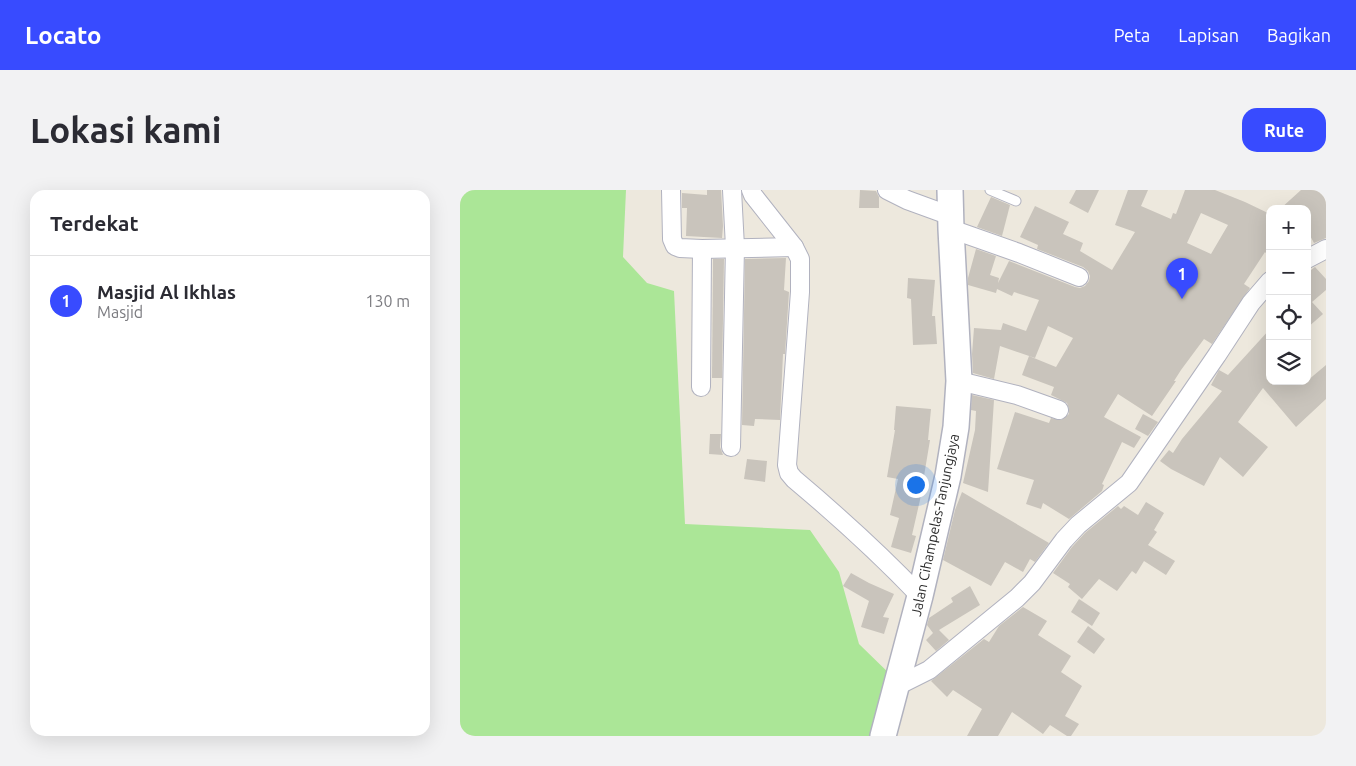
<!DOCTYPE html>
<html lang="id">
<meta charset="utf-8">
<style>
:root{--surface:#fff;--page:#f2f2f3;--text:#2b2b33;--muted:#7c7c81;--line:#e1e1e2;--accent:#384bff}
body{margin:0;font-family:Ubuntu,sans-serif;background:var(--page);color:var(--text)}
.controls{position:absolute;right:15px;top:15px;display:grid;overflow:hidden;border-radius:10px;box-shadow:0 5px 20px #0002}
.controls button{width:45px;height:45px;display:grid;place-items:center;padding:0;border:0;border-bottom:1px solid var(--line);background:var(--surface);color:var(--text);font:25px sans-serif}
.you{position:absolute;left:455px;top:294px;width:18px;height:18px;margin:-12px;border:4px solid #fff;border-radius:50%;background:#1a73e8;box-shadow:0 0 0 8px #1a73e833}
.badge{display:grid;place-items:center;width:32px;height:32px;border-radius:50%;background:var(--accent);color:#fff;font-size:16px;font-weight:700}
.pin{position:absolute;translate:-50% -41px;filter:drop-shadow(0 1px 2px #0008)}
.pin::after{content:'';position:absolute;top:26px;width:18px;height:15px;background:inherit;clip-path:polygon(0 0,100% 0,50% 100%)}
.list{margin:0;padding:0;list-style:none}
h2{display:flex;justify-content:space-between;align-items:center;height:65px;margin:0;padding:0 20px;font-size:21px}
h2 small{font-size:16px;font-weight:400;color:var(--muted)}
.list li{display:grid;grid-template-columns:32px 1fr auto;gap:15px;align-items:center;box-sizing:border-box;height:90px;padding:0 20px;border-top:1px solid var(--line)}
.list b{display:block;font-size:19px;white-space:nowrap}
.list p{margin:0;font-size:16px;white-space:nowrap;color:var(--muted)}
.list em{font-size:16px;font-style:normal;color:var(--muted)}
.icon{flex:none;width:28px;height:28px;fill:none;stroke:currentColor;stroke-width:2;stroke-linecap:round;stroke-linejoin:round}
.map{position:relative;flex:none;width:866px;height:546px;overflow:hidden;border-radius:15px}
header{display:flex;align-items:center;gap:30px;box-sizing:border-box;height:70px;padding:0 25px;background:var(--accent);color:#fff}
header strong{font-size:24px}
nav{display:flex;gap:28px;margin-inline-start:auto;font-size:18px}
.intro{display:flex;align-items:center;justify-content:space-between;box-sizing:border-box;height:120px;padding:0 30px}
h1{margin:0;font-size:35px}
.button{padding:12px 22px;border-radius:15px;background:var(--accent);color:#fff;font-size:18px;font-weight:700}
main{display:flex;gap:30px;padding:0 30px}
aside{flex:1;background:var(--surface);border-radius:15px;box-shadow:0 5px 20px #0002}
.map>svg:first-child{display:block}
.green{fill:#abe697}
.building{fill:#c9c4bc;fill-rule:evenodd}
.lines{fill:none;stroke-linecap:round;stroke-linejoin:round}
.lane-casing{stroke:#b1b2bf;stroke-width:11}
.street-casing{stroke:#b1b2bf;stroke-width:20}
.secondary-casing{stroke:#b1b2bf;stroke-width:28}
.lane{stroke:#fff;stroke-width:9}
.street{stroke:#fff;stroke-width:18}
.secondary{stroke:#fff;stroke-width:25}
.labels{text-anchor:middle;stroke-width:4;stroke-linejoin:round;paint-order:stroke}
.street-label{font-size:14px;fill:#2b2b2b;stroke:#fff}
</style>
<header>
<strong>Locato</strong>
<nav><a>Peta</a><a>Lapisan</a><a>Bagikan</a></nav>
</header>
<div class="intro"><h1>Lokasi kami</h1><a class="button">Rute</a></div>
<main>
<aside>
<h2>Terdekat<small></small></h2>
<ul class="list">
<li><span class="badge">1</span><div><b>Masjid Al Ikhlas</b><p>Masjid</p></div><em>130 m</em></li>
</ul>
</aside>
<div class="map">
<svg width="866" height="546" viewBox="0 0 866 546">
<rect width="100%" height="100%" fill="#ede8dd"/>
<polygon class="green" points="0,0 166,0 163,67 187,93 214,101 225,334 350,340 379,382 399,454 436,490 423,546 0,546"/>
<g class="building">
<polygon points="247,0 261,0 263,36 262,48 226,46 227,18 222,18 222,3 247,5"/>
<polygon points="400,0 416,1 419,7 419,18 399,18"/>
<polygon points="616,0 639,0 628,23 609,13"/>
<path d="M668 0H688L681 16 711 29 713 23 716 24 725 0H755L785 12 810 24V68L805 62 784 94 790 98 752 154 744 149 721 180 714 191H716L692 226 658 204 644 227 681 247 674 258 662 252 642 294 644 295 642 301 609 329 583 313 581 319 566 314 574 290 537 279 555 222 589 233 591 228 601 230 609 224V219L607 213 591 205 594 197 562 185 569 166 596 177 613 148 588 136 575 168 540 156 534 189 513 183 512 164 514 138 541 140 543 133 566 141 579 110 554 102 552 106 537 99 536 103 508 95V88L516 59 536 66 530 85 539 88 538 93 549 71 615 97 620 98 625 96 629 91 630 86 628 81 623 77 577 59 578 55 560 47 575 16 609 32 603 44 623 53 620 61 652 80 675 42 655 35ZM741 23 768 35 751 64 727 53Z"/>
<polygon points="841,0 866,0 866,48 854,53 847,40 847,19 820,19"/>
<polygon points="531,7 550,15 542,46 517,37"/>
<polygon points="326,68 324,100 329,102 325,164 323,164 320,230 295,229 294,236 282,235 285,69"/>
<polygon points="253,69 264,69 262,188 252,188"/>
<polygon points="855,77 866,89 866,100 852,112 863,124 847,138 847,83"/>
<polygon points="448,88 475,90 472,126 475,126 477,154 453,155 451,109 447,108"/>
<polygon points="810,139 810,191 847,191 866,175 866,209 836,237 803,198 778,232 808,257 783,287 760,267 744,296 711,279 700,271 709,260 713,263 722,249 762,201 751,195 759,180 768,185"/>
<polygon points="512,205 534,210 528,302 503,293 515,240 516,221 511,220"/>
<polygon points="436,216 471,219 468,250 470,250 460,310 452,345 456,346 451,363 431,357 439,328 430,325 438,289 427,287 435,240 434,240"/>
<polygon points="683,224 698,232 688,246 675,239"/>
<polygon points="250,244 261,244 260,257 263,265 249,264"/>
<polygon points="287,269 307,271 305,292 284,289"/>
<polygon points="502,302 589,353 575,372 570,369 563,382 545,372 531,396 483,370 495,320"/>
<polygon points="686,312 704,323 694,340 697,342 688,355 715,371 706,385 684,371 676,384 672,381 657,401 639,389 622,409 608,397 610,394 593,383 612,357 625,343 658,316 661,319 664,316 678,325"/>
<polygon points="391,383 409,393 434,404 423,427 429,428 424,444 401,437 409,411 383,396"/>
<polygon points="510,396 520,415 479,440 489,450 476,461 466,450 473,443 467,435 469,428 493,412 491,408"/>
<polygon points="619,409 640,423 632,436 611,422"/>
<polygon points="563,417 587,431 578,445 611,466 601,482 622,496 605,526 619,534 611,546 607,546 590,535 583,544 552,522 538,546 507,546 522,519 493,500 487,507 471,491 524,449 529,452 539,436"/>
<polygon points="628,436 645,449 634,464 617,452"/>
</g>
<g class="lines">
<g class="lane-casing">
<polyline id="lane" points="530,0 556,11"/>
</g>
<g class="street-casing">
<g id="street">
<polyline points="211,0 212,49 215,56 220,58 242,59 334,57"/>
<path d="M291 0 293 5 334 57 340 69V102L327 275 329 283 334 289C378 326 420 364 460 406"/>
<polyline points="427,0 447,10 491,26"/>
<polyline points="491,39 559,63 619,87"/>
<polyline points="847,69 866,59"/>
<polyline points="499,191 557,205 599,220"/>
<polyline points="241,197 242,59"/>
<polyline points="271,257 275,57 272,0"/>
<polyline points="435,497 469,480 557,408 572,393 604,350 618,335 669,293 757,165 791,113 810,91"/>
</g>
</g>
<g class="secondary-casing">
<polyline id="secondary" points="423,546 460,406 488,286 496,237 499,191 491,39 490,0"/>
</g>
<use href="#lane" class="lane"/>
<use href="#street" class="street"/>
<use href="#secondary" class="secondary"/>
</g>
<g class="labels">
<g class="street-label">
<text transform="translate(475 335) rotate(-78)" y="5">Jalan Cihampelas-Tanjungjaya</text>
</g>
</g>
</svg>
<div class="controls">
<button>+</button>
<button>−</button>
<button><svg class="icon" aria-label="locate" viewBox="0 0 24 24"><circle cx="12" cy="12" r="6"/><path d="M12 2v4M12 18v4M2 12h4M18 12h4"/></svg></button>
<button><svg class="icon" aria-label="layers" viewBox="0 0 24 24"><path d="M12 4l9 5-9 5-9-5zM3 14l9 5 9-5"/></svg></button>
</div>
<div class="you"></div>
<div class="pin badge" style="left:722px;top:109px">1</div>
</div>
</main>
